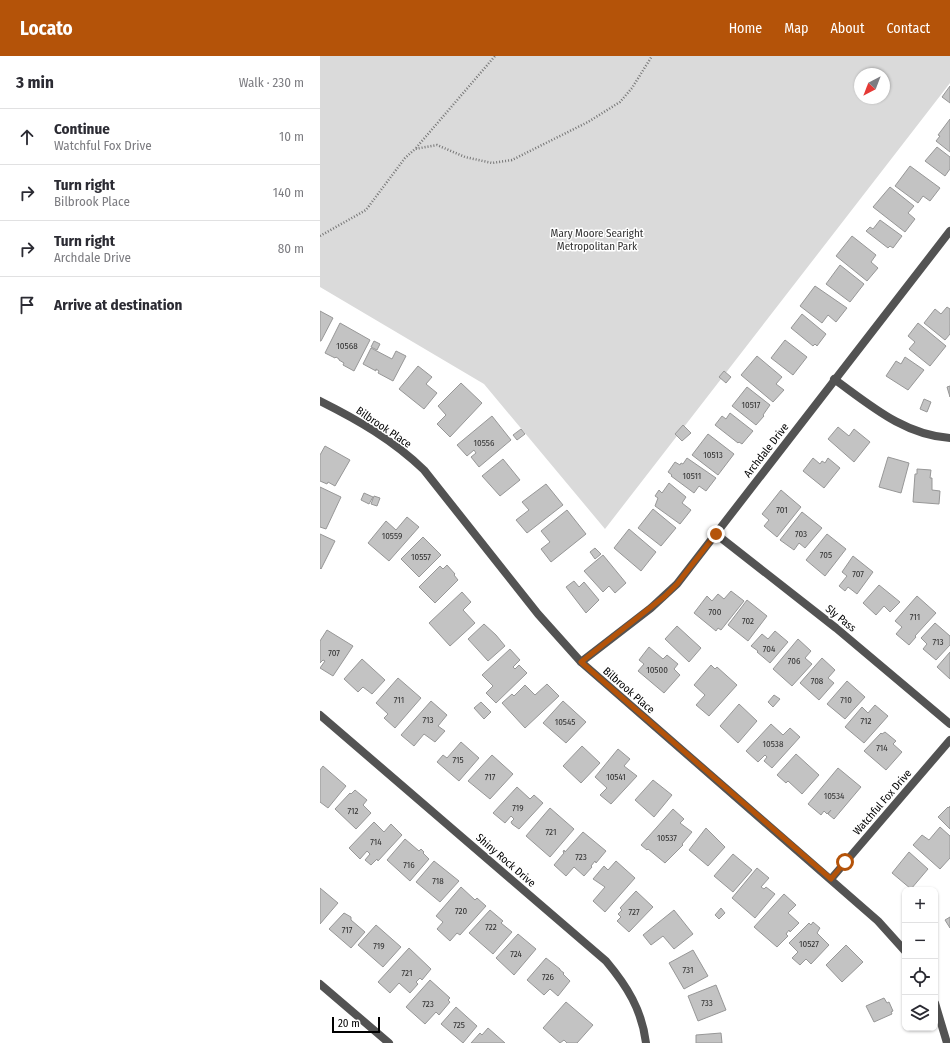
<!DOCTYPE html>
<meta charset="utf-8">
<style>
:root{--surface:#fff;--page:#f2f2f3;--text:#2b2b33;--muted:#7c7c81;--line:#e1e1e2;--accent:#b45309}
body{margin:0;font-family:"Fira Sans Condensed",sans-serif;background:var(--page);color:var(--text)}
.controls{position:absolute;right:12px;bottom:12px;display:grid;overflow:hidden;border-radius:8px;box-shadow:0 1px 3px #0004}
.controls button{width:36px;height:36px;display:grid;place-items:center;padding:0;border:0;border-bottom:1px solid var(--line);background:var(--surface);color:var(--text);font:20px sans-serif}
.compass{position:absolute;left:534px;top:12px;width:36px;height:36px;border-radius:50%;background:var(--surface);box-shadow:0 1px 3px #0004;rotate:222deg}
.scale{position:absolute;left:12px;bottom:10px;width:48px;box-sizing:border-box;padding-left:4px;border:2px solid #000;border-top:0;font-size:11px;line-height:14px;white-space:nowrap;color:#000;-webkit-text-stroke:3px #fff;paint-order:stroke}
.stop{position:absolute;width:12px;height:12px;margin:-9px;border:3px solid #b45309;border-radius:50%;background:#fff}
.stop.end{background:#b45309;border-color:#fff;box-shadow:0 1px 4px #0008}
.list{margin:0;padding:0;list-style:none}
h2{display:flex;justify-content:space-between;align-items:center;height:52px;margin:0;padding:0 16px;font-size:17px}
h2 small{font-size:13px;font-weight:400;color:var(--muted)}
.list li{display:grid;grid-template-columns:26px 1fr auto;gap:12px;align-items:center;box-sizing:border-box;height:56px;padding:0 16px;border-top:1px solid var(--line)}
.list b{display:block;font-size:15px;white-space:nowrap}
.list p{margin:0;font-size:13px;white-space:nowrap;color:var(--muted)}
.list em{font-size:13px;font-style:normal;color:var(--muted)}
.icon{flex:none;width:22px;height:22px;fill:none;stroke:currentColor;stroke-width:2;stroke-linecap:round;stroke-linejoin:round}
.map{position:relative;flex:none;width:630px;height:987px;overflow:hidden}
header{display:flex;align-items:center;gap:24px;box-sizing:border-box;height:56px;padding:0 20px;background:var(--accent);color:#fff}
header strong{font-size:19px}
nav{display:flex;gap:22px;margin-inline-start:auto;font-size:14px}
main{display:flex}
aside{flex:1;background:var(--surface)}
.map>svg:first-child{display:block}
.green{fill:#dadada;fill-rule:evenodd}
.building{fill:#c3c3c3;stroke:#979797}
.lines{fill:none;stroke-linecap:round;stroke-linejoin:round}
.path{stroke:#757575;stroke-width:2.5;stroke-dasharray:1 2;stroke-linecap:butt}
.minor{stroke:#535353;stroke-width:8}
.route{stroke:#b45309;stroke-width:5}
.labels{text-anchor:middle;stroke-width:3;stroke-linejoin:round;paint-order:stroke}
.number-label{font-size:9px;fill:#313131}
.park-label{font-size:11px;fill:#313131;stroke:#fff}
.street-label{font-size:11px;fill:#000;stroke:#fff}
</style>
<header>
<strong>Locato</strong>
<nav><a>Home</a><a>Map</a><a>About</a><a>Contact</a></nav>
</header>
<main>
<aside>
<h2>3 min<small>Walk · 230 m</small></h2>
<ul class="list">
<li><svg class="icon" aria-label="ahead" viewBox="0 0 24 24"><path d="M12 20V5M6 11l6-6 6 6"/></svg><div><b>Continue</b><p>Watchful Fox Drive</p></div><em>10 m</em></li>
<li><svg class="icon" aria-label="right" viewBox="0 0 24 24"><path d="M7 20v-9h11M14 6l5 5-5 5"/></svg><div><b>Turn right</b><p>Bilbrook Place</p></div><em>140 m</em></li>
<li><svg class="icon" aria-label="right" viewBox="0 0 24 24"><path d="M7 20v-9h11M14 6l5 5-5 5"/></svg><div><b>Turn right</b><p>Archdale Drive</p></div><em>80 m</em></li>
<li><svg class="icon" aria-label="arrive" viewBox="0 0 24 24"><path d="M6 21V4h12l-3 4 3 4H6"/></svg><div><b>Arrive at destination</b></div></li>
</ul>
</aside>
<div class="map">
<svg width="630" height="987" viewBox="0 0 630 987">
<rect width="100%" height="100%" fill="#fff"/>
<path class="green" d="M0 0H630V27L285 473 164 328 0 231ZM540 18H564V42H540Z"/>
<g class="building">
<polygon points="630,30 630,47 622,41"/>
<polygon points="630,63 630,96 616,85 620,80 618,79"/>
<polygon points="617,91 630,101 630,113 625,120 605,105"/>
<polygon points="590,110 620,132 610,145 603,140 598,147 575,130"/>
<polygon points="570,131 594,150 588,157 595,163 585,176 553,151"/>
<polygon points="560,164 582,180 573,192 570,190 568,192 546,175 550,171 553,173"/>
<polygon points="532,180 556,199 551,206 558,212 547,225 516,200"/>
<polygon points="520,209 544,228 530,246 506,228"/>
<polygon points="495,230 527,252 516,266 508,259 502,267 480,250"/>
<polygon points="627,251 630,253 630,278 625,284 604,267 615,253 621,258"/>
<polygon points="0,255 13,262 1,285 0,285"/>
<polygon points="482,258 506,278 497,290 495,288 493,290 471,272"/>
<polygon points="20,267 50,284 34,315 23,309 24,307 19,304 19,303 16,301 15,302 5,297"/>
<polygon points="598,267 626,290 610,310 589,293 595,286 588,280"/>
<polygon points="465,284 487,301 473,319 451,302"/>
<polygon points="54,285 60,288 57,294 51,291"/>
<polygon points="51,292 72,303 76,295 86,300 73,325 58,317 59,315 56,313 56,315 43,308"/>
<polygon points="437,300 462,321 456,328 464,334 453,346 421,319"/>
<polygon points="585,301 604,314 588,334 566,320 576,305 581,308"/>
<polygon points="98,310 112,321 106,328 117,337 104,353 79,333"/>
<polygon points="404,315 411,321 406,327 399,321"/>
<polygon points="141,327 162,347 130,381 117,368 126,359 118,350"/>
<polygon points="630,330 630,341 627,331"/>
<polygon points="427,331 450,349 443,359 444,360 436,369 412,350"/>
<polygon points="604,343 611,346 607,356 600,353"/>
<polygon points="410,357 433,375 422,388 419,386 418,387 395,369 402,360 406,363"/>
<polygon points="172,360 191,384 159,411 151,401 156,397 154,394 147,400 137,389"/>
<polygon points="363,369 371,377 362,385 355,378"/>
<polygon points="518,371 529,380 534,373 550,386 534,406 508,383"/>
<polygon points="201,373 205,378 197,384 193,379"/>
<polygon points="388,378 414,398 398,419 372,399"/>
<polygon points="5,390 30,404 15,430 8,426 7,428 0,425 0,399"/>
<polygon points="568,401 589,407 581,437 559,431"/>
<polygon points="367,402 396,422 386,435 379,430 374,437 351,420 352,419 348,416 355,406 360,409 361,407 363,408"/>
<polygon points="493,402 500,408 502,405 505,407 508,402 520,412 504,432 483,415"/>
<polygon points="183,403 200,424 180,440 162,420"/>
<polygon points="597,413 611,414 610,422 612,422 612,434 620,435 619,448 593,446 595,418 597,418"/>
<polygon points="349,427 366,441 362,447 371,454 360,468 335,450 338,442 335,440 339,434 342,437"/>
<polygon points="226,428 243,449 207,477 196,464 209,454 202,446"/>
<polygon points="0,431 21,441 6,473 0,471"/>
<polygon points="461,434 481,451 457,481 444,470 449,464 442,458"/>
<polygon points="44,437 53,441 49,448 41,444"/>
<polygon points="54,440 60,442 57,450 51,448"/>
<polygon points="333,453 356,472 341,490 318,472"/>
<polygon points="247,454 266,478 231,506 221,493 230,486 221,475"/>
<polygon points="482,456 502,472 485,492 479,487 474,494 460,484"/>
<polygon points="87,461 99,471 69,505 48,487 66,465 76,474"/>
<polygon points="309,473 336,496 321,515 294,492"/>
<polygon points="0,478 15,485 1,513 0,512"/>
<polygon points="507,478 526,493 505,520 486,504"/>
<polygon points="103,481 121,499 99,521 81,503"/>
<polygon points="275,492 281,498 275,503 270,496"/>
<polygon points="283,499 306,527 295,537 289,530 283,536 264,515"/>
<polygon points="533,500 553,516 537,538 528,531 525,535 519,530 527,520 522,516"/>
<polygon points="127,509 135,518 134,519 138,524 115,547 99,531 120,510 123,513"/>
<polygon points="254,525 259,531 264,526 279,544 266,557 246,531"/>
<polygon points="559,529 580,546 570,556 564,550 556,559 543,547"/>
<polygon points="411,535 424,545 401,574 398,572 396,575 374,557 387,540 392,545 398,538 404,543"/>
<polygon points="142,536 151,546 143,554 155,567 130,590 109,567"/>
<polygon points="597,540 616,557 595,580 596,581 589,589 576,578 582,571 575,565"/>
<polygon points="427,544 447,560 428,585 408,569"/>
<polygon points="615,567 630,580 630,589 616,604 603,593 607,588 601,582"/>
<polygon points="164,568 176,579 185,590 168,605 148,583"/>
<polygon points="357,570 381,592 369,606 345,583"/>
<polygon points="7,574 33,590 13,620 0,612 5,605 3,604 0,607 0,585"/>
<polygon points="455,575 468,586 450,607 437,596 438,595 431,590 442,578 448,583"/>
<polygon points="478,583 491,595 485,602 492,608 472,630 453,613"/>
<polygon points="329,591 343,603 347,599 358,608 354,613 360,619 344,637 318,615 324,608 319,604"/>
<polygon points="190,593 200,604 193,611 195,613 199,609 207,617 176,647 166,637 173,630 162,619"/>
<polygon points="630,596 630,623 617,611"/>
<polygon points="502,602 515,614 508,622 514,627 499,644 480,627"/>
<polygon points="42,603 65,624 52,638 43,631 38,636 24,623"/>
<polygon points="391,609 395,613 397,611 417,629 389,660 376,649 385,639 374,629"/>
<polygon points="78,622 101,642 75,672 64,662 68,658 56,647"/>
<polygon points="527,625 545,641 525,663 507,648"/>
<polygon points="227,628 239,640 205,672 182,647 192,638 194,640 205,629 215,639"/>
<polygon points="454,639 460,643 453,651 448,646"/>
<polygon points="111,645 127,659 118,670 125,675 115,686 104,678 94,690 81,679"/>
<polygon points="243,645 266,666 246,687 223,667"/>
<polygon points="161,646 171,656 164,663 154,652"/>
<polygon points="419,648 437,665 418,687 400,670"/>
<polygon points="555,649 568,660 544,687 525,671 542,651 548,657"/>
<polygon points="451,668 463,679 470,672 480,681 452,712 444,705 447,701 445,699 438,706 426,695"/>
<polygon points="565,676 576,685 573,688 582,696 566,714 544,695 561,677 562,678"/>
<polygon points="141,686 159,702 139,725 117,706 123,699 127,702"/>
<polygon points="262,690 280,707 261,727 243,710"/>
<polygon points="298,693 310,703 304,710 317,720 291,748 280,739 287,732 275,721"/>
<polygon points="476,698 499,719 482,738 468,725 466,727 457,719"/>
<polygon points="172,699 193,718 170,743 148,725"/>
<polygon points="3,710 26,730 8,752 0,746 0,714"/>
<polygon points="518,712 541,731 514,763 508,758 511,754 507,758 504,755 501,759 488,748"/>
<polygon points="333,724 352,739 334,761 315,744"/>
<polygon points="197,731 210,743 214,739 223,747 199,773 192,768 191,766 194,763 191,760 185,767 173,757"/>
<polygon points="35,734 47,744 43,749 51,757 36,773 15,753 30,737 31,738"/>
<polygon points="630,750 630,773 618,761 628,751 629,752"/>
<polygon points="230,752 254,773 230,801 206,780"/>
<polygon points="353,753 364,763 360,767 372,776 362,788 363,789 345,807 328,793 327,794 321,789"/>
<polygon points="54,766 64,776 71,768 82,779 58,805 57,803 51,809 45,804 50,798 47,795 40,803 29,792"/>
<polygon points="620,771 630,780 630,802 620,813 593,789 602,779 609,784"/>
<polygon points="386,772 405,791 388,810 369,794"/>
<polygon points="263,776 286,795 276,807 275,805 271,810 272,811 264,820 254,811 246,820 234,809 244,797 243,796 244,794 245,796"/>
<polygon points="85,783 99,795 101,793 104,796 103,797 109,803 90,825 67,804"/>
<polygon points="589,796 608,813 591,833 572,817"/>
<polygon points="413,798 432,814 413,836 394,820"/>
<polygon points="114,805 139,825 120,846 96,826"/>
<polygon points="296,805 315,822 285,856 273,845 285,831 273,823 284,810 288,814"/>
<polygon points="437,812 449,822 441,831 444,833 446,831 455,838 435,862 412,842"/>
<polygon points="141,831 155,844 157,842 166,850 140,879 137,877 130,885 117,873 123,866 116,860"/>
<polygon points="0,832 18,847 0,868"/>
<polygon points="316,835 333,851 309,876 297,865 301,861 298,858 302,854 300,852"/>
<polygon points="464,838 476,849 468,857 479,867 470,876 469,874 466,878 468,880 457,891 434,871"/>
<polygon points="401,852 405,857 399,863 395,859"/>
<polygon points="170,854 183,865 181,867 192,876 173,898 149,877"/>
<polygon points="354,854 373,878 354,893 343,880 331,889 323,879"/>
<polygon points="24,857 31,861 31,864 45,876 31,892 9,873"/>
<polygon points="630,861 630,872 625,864"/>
<polygon points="493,866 500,872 497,877 509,889 491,908 486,903 480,909 472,902 478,896 469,887 489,867 491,869"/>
<polygon points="56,869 81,891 63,911 38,889"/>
<polygon points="198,878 216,893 194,919 176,902"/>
<polygon points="526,889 543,906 522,926 506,909"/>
<polygon points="89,892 111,913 102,924 100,922 96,926 98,928 90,937 79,927 70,937 58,926"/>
<polygon points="373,894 388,920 364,933 349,907"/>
<polygon points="226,902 240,913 240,914 244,917 243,918 250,925 238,940 230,933 224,939 207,924"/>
<polygon points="110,924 130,942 128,944 130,946 119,959 116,956 105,968 86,951"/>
<polygon points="396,929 406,954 378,965 368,940"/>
<polygon points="564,942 567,947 569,946 573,955 571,956 572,958 554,966 546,950"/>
<polygon points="246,946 273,969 257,987 247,987 244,984 240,987 223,972"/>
<polygon points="136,951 157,970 143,987 121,968"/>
<polygon points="168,972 185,987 151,987 160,977 162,979"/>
<polygon points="401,977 402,987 376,987 376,979"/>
</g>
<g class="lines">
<g class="path">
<polyline points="96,92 175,0"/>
<polyline points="0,180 46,154 85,102 95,93 117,89 145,101 172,107 192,104 268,66 300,46 312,32 332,0"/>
</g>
<g class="minor">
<path d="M514 323C550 349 584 379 630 382"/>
<path d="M0 345C38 364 73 384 104 414L218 558 261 606 558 865 585 895"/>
<polyline points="396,478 516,572 630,668"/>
<polyline points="261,606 331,552 357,528 630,175"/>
<path d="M0 659 286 905C307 930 322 954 326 987"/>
<polyline points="511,823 630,684"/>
<polyline points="0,928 69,987"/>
<polyline points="615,947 627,987"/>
</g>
</g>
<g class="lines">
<polyline class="route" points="396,478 357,528 345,540 261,606 511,823 525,806"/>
</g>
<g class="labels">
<g class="number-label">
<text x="27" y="293">10568</text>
<text x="431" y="352">10517</text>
<text x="164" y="390">10556</text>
<text x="393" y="402">10513</text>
<text x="372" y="423">10511</text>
<text x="462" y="457">701</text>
<text x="481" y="481">703</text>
<text x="72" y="483">10559</text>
<text x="506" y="502">705</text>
<text x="101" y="504">10557</text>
<text x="538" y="521">707</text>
<text x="395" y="559">700</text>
<text x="595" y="564">711</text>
<text x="428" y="568">702</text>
<text x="618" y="589">713</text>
<text x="449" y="596">704</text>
<text x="14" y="600">707</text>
<text x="474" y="608">706</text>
<text x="337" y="617">10500</text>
<text x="497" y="628">708</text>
<text x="79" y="647">711</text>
<text x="526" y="647">710</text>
<text x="108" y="667">713</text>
<text x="546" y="668">712</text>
<text x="245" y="669">10545</text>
<text x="453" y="691">10538</text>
<text x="562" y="695">714</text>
<text x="138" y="707">715</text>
<text x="170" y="724">717</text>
<text x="296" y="724">10541</text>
<text x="514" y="743">10534</text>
<text x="198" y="755">719</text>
<text x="33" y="758">712</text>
<text x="231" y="779">721</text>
<text x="347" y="785">10537</text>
<text x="56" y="789">714</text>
<text x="261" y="804">723</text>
<text x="89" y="812">716</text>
<text x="118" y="828">718</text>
<text x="141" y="858">720</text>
<text x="314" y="859">727</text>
<text x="171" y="874">722</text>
<text x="27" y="877">717</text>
<text x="489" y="891">10527</text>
<text x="59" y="893">719</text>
<text x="196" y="901">724</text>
<text x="368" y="917">731</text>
<text x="87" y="920">721</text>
<text x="228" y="924">726</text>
<text x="387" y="950">733</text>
<text x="108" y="951">723</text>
<text x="139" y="972">725</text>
</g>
<g class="park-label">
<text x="277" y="181">Mary Moore Searight<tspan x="277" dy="13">Metropolitan Park</tspan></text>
</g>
<g class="street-label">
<text transform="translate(64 371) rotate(34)" y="4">Bilbrook Place</text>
<text transform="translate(446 394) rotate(-52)" y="4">Archdale Drive</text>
<text transform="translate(521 562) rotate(39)" y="4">Sly Pass</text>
<text transform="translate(309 634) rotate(41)" y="4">Bilbrook Place</text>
<text transform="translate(562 746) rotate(-49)" y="4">Watchful Fox Drive</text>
<text transform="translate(186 804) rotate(41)" y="4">Shiny Rock Drive</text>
</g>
</g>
</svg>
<div class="controls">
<button>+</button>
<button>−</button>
<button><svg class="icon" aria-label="locate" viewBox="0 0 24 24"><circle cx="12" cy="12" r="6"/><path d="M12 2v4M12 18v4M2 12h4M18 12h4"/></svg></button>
<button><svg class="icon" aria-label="layers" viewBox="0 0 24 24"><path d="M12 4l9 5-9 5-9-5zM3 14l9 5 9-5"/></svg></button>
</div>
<svg class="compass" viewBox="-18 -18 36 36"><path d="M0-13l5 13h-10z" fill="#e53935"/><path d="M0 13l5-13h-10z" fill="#7c7c81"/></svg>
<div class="scale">20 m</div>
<div class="stop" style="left:525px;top:806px"></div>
<div class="stop end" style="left:396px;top:478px"></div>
</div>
</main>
